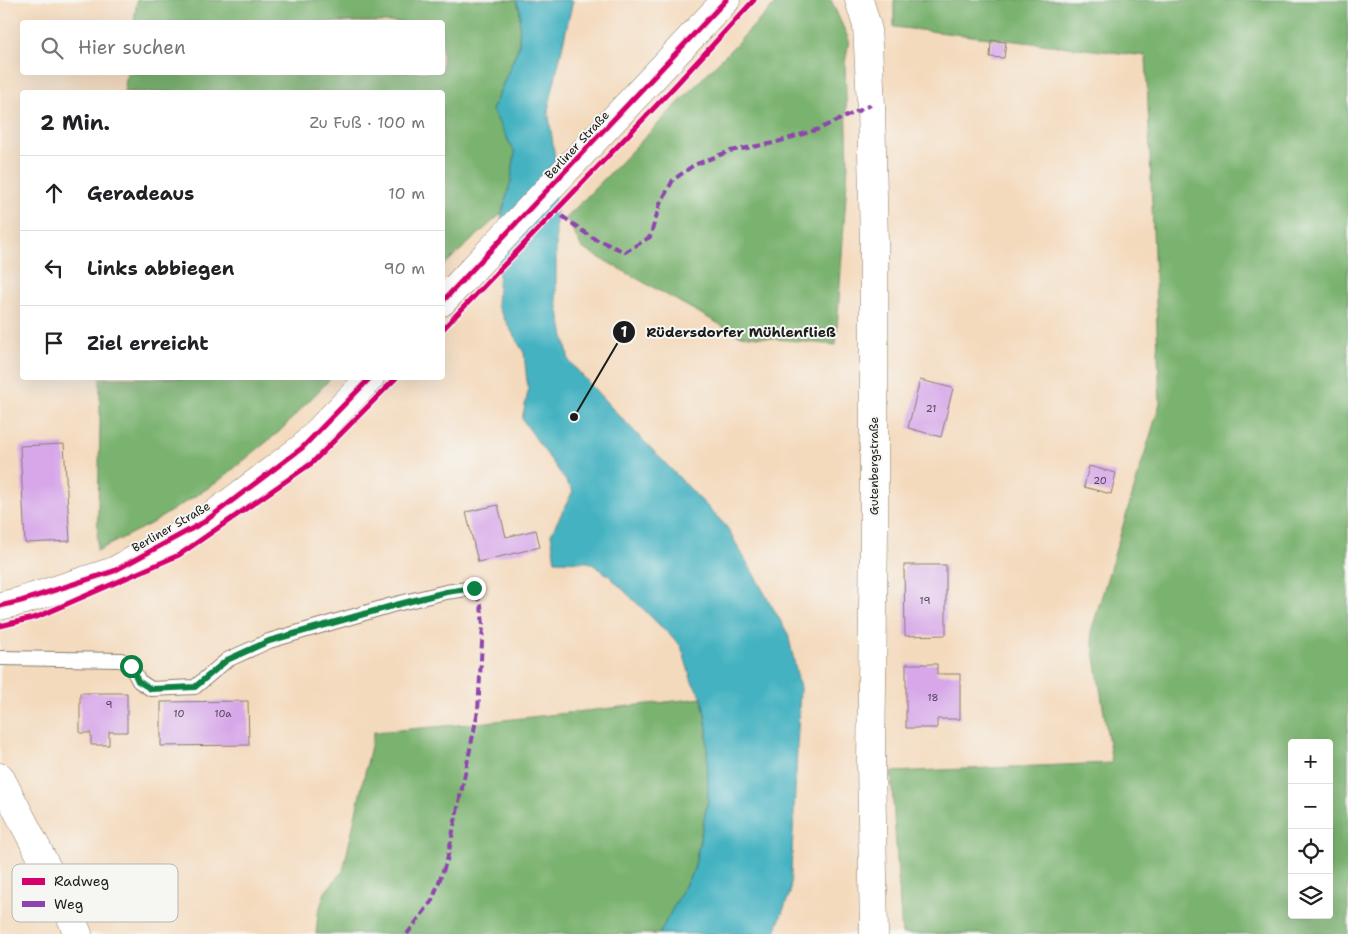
<!DOCTYPE html>
<html lang="de">
<meta charset="utf-8">
<style>
:root{--surface:#fff;--page:#f2f2f2;--text:#202124;--muted:#757577;--line:#e0e0e0}
body{margin:0;font-family:"Shantell Sans",sans-serif;background:var(--page);color:var(--text)}
.controls{position:absolute;right:15px;bottom:15px;display:grid;overflow:hidden;border-radius:5px;box-shadow:0 5px 20px #0002}
.controls button{width:45px;height:45px;display:grid;place-items:center;padding:0;border:0;border-bottom:1px solid var(--line);background:var(--surface);color:var(--text);font:25px sans-serif}
.stop{position:absolute;width:15px;height:15px;margin:-11px;border:4px solid #0b8043;border-radius:50%;background:#fff}
.stop.end{background:#0b8043;border-color:#fff;box-shadow:0 1px 5px #0008}
.list{margin:0;padding:0;list-style:none}
h2{display:flex;justify-content:space-between;align-items:center;height:65px;margin:0;padding:0 20px;font-size:21px}
h2 small{font-size:16px;font-weight:400;color:var(--muted)}
.list li{display:grid;grid-template-columns:32px 1fr auto;gap:15px;align-items:center;box-sizing:border-box;height:75px;padding:0 20px;border-top:1px solid var(--line)}
.list b{display:block;font-size:19px;white-space:nowrap}
.list em{font-size:16px;font-style:normal;color:var(--muted)}
.icon{flex:none;width:28px;height:28px;fill:none;stroke:currentColor;stroke-width:2;stroke-linecap:round;stroke-linejoin:round}
.map{position:relative;flex:none;width:1348px;height:934px;overflow:hidden}
.search{position:absolute;background:var(--surface);box-shadow:0 5px 20px #0002;left:20px;top:20px;width:425px;height:55px;display:flex;align-items:center;gap:12px;box-sizing:border-box;padding:0 18px;border-radius:5px;color:var(--muted);font-size:19px}
.panel{position:absolute;background:var(--surface);box-shadow:0 5px 20px #0002;left:20px;top:90px;width:425px;height:290px;border-radius:5px}
.map>svg:first-child{display:block}
.forest{fill:#7ab270;stroke:#4b6746;fill-rule:evenodd}
.water{fill:#45b2c1;stroke:#30676e}
.building{fill:#d7a7e9}
.lines{fill:none;stroke-linecap:round;stroke-linejoin:round}
.lane-casing{stroke:#887b6c;stroke-width:16}
.street-casing{stroke:#887b6c;stroke-width:29}
.primary-casing{stroke:#887b6c;stroke-width:29}
.lane{stroke:#fff;stroke-width:14}
.street{stroke:#fff;stroke-width:28}
.primary{stroke:#fff;stroke-width:28}
.quiet{stroke:#8e44ad;stroke-width:4;stroke-dasharray:8 4;stroke-linecap:butt}
.cycleway-casing{stroke:#f6f6f2;stroke-width:8}
.cycleway{stroke:#d6006c;stroke-width:5}
.route{stroke:#0b8043;stroke-width:6}
.labels{text-anchor:middle;stroke-width:4;stroke-linejoin:round;paint-order:stroke}
.number-label{font-size:10px;fill:#4b3f4f}
.street-label{font-size:12px;fill:#1c1c1c;stroke:#f6f6f2}
.key{fill:#f6f6f2;stroke:#b5b5b2;stroke-width:1}
.key-label{font-size:14px;fill:#1c1c1c}
.leader{fill:none;stroke:#1c1c1c;stroke-width:2}
.callout-dot{fill:#1c1c1c;stroke:#f6f6f2;stroke-width:2}
.mark-label{font-size:15px;text-anchor:middle;font-weight:bold;fill:#fff}
.callout-label{font-size:14px;text-anchor:middle;font-weight:bold;fill:#1c1c1c;stroke:#f6f6f2;stroke-width:4;stroke-linejoin:round;paint-order:stroke}
</style>
<div class="map">
<svg width="1348" height="934" viewBox="0 0 1348 934">
<rect width="100%" height="100%" fill="#f6f6f2"/>
<filter id="ink" filterUnits="userSpaceOnUse"><feTurbulence type="fractalNoise" baseFrequency=".02" numOctaves="2"/><feDisplacementMap in="SourceGraphic" scale="10" xChannelSelector="R" yChannelSelector="G"/><feConvolveMatrix kernelMatrix="1 2 1 2 8 2 1 2 1" color-interpolation-filters="sRGB"/></filter>
<filter id="wash" filterUnits="userSpaceOnUse"><feTurbulence type="fractalNoise" baseFrequency=".0096" numOctaves="4" result="noise"/><feDisplacementMap in="SourceGraphic" scale="20" xChannelSelector="R" yChannelSelector="G"/><feGaussianBlur stdDeviation="1.12" result="paint"/><feColorMatrix in="noise" values="0 0 0 0 0 0 0 0 0 0 0 0 0 0 0 0 0 1.4 0 .05"/><feComposite in="paint" operator="in"/></filter>
<g filter="url(#wash)">
<rect width="100%" height="100%" fill="#f4dabd"/>
<g class="forest">
<polygon points="137,0 516,0 520,10 519,46 492,110 515,153 511,181 502,213 443,266 442,92 124,92 127,73 442,72 442,22 134,22"/>
<polygon points="779,0 831,0 849,40 845,63 848,164 836,345 739,335 582,248 566,218"/>
<path d="M894 0H1348V934H902L891 772 1112 763 1091 632 1160 403 1146 56 894 27ZM1292 743H1329V915H1292Z"/>
<polygon points="100,378 331,378 280,431 216,483 152,523 97,551 100,426"/>
<polygon points="702,698 707,728 708,800 694,869 659,934 316,934 318,914 325,892 343,871 374,732 468,724"/>
</g>
<polygon class="water" points="516,0 573,0 548,110 556,165 556,297 569,361 609,405 726,526 788,634 800,688 790,893 774,934 659,934 694,869 708,800 707,728 702,698 692,682 681,646 608,575 589,562 555,561 551,534 573,491 522,419 528,392 524,353 497,306 502,213 511,181 515,153 492,110 519,46 520,10"/>
<g id="blocks">
<g class="building">
<polygon points="991,40 1006,42 1004,58 990,57"/>
<polygon points="920,380 953,388 941,437 908,428"/>
<polygon points="64,444 70,541 25,543 20,446"/>
<polygon points="1089,466 1116,473 1111,494 1084,487"/>
<polygon points="498,505 506,537 536,530 540,547 478,562 466,512"/>
<polygon points="904,565 946,565 946,635 905,636"/>
<polygon points="906,664 937,664 937,674 960,674 960,719 937,719 937,728 906,728"/>
<polygon points="80,693 127,693 127,732 109,732 109,745 91,745 91,733 80,733"/>
<polygon points="248,701 249,745 161,746 161,702"/>
</g>
</g>
</g>
<g filter="url(#ink)">
<use href="#blocks" fill-opacity="0" stroke="#887b6c" stroke-width="1"/>
<g class="lines">
<g class="lane-casing">
<polyline id="lane" points="0,658 121,660 131,666 139,681 151,689 195,687 227,660 269,641 392,605 446,592 474,588"/>
</g>
<g class="street-casing">
<g id="street">
<polyline points="859,0 867,26 871,105 874,244 874,530 871,763 874,934"/>
<polyline points="0,777 62,897 78,934"/>
</g>
</g>
<g class="primary-casing">
<g id="primary">
<polyline points="442,302 726,0"/>
<polyline points="0,606 21,601 114,571 204,522 302,448 370,378"/>
</g>
</g>
<use href="#lane" class="lane"/>
<use href="#street" class="street"/>
<use href="#primary" class="primary"/>
<g class="quiet">
<polyline points="562,216 591,237 625,252 650,237 660,204 673,180 694,165 730,151 774,143 819,129 871,105"/>
<polyline points="407,934 432,901 447,860 478,711 483,625 481,605 474,588"/>
</g>
<g class="cycleway-casing">
<g id="cycleway">
<polyline points="442,302 726,0"/>
<polyline points="442,330 674,87 754,0"/>
<polyline points="0,606 21,601 114,571 204,522 302,448 370,378"/>
<polyline points="0,626 37,617 179,555 312,463 396,378"/>
</g>
</g>
<use href="#cycleway" class="cycleway"/>
</g>
</g>
<g class="lines" filter="url(#ink)">
<polyline class="route" points="131,666 138,681 151,689 195,687 227,660 269,641 392,606 446,592 474,588"/>
</g>
<g class="labels">
<g class="number-label">
<text x="931" y="412">21</text>
<text x="1100" y="484">20</text>
<text x="925" y="604">19</text>
<text x="933" y="701">18</text>
<text x="109" y="708">9</text>
<text x="179" y="717">10</text>
<text x="223" y="717">10a</text>
</g>
<g class="street-label">
<text transform="translate(577 145) rotate(-47)" y="4">Berliner Straße</text>
<text transform="translate(874 466) rotate(-90)" y="4">Gutenbergstraße</text>
<text transform="translate(171 527) rotate(-30)" y="4">Berliner Straße</text>
</g>
</g>
<rect x="12" y="864" width="166" height="58" rx="8" class="key"/>
<rect x="22" y="878" width="23" height="7" fill="#d6006c"/>
<rect x="22" y="901" width="23" height="6" fill="#8e44ad"/>
<g class="key-label">
<text x="54" y="886">Radweg</text>
<text x="54" y="909">Weg</text>
</g>
<path class="leader" d="M574 417L624 332"/>
<g class="callout-dot">
<circle cx="574" cy="417" r="5"/>
<circle cx="624" cy="332" r="12"/>
</g>
<g class="mark-label">
<text x="624" y="337">1</text>
</g>
<g class="callout-label">
<text x="741" y="337">Rüdersdorfer Mühlenfließ</text>
</g>
</svg>
<div class="controls">
<button>+</button>
<button>−</button>
<button><svg class="icon" aria-label="locate" viewBox="0 0 24 24"><circle cx="12" cy="12" r="6"/><path d="M12 2v4M12 18v4M2 12h4M18 12h4"/></svg></button>
<button><svg class="icon" aria-label="layers" viewBox="0 0 24 24"><path d="M12 4l9 5-9 5-9-5zM3 14l9 5 9-5"/></svg></button>
</div>
<div class="stop" style="left:131px;top:666px"></div>
<div class="stop end" style="left:474px;top:588px"></div>
<div class="search"><svg class="icon" aria-label="search" viewBox="0 0 24 24"><circle cx="10" cy="10" r="6"/><path d="M15 15l6 6"/></svg>Hier suchen</div>
<section class="panel">
<h2>2 Min.<small>Zu Fuß · 100 m</small></h2>
<ul class="list">
<li><svg class="icon" aria-label="ahead" viewBox="0 0 24 24"><path d="M12 20V5M6 11l6-6 6 6"/></svg><div><b>Geradeaus</b></div><em>10 m</em></li>
<li><svg class="icon" aria-label="left" viewBox="0 0 24 24"><path d="M17 20v-9H6M10 6l-5 5 5 5"/></svg><div><b>Links abbiegen</b></div><em>90 m</em></li>
<li><svg class="icon" aria-label="arrive" viewBox="0 0 24 24"><path d="M6 21V4h12l-3 4 3 4H6"/></svg><div><b>Ziel erreicht</b></div></li>
</ul>
</section>
</div>
